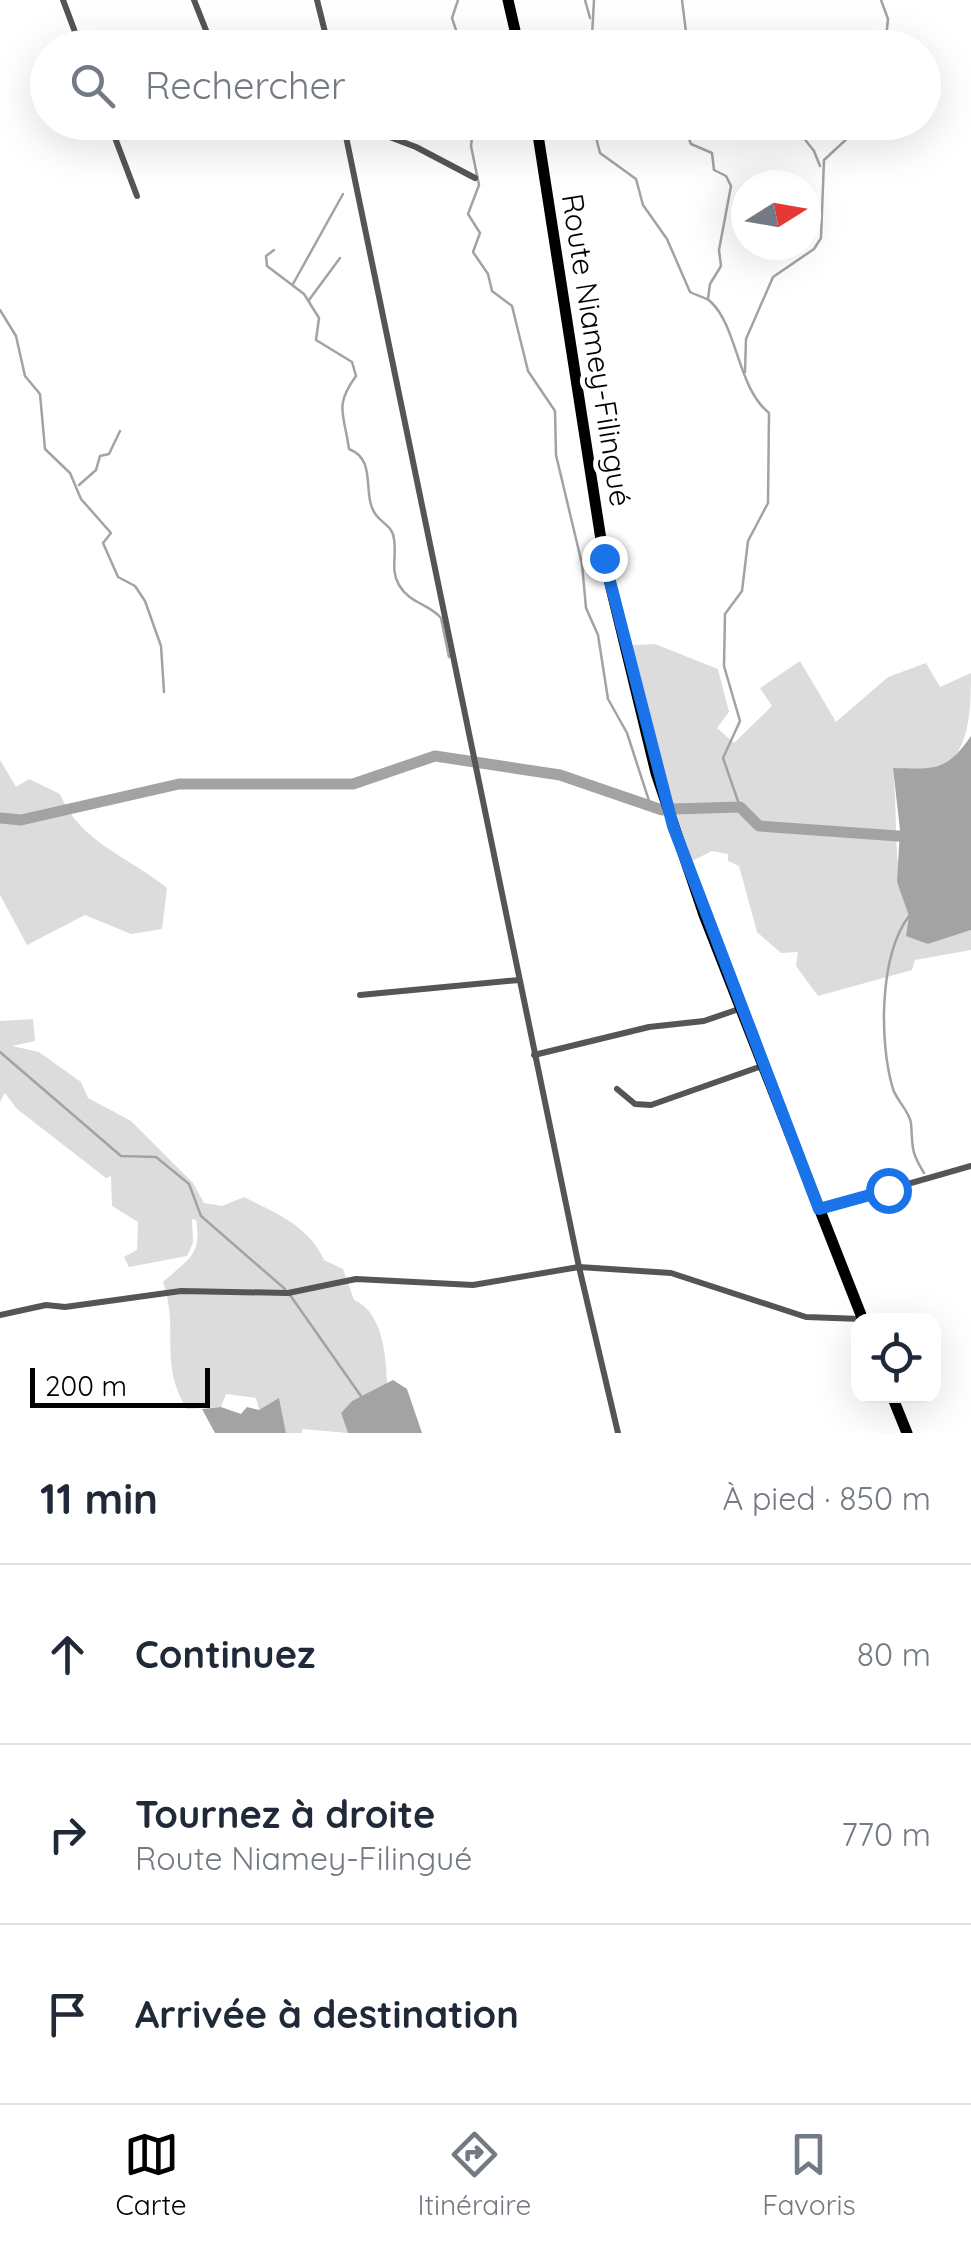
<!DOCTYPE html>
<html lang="fr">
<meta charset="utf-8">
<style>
:root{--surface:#fff;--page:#f6f6f7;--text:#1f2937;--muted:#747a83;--line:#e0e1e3;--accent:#000}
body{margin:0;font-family:Quicksand,sans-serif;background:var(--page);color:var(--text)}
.controls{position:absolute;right:30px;bottom:30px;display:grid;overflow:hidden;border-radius:20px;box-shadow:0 10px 40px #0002}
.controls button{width:90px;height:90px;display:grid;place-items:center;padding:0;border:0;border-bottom:2px solid var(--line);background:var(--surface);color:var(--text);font:50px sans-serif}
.compass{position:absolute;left:731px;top:170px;width:90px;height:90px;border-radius:50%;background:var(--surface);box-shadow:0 10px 40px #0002;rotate:79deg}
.scale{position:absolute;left:30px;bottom:25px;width:180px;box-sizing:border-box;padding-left:10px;border:5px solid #000;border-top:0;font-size:28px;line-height:35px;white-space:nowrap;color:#000;-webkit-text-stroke:8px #fff;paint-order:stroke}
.stop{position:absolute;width:30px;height:30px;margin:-22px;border:8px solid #1a73e8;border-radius:50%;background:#fff}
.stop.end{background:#1a73e8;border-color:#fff;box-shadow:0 2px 10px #0008}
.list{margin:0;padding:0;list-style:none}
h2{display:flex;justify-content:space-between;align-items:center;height:130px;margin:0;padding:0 40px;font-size:42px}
h2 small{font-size:32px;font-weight:400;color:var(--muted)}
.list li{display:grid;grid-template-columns:65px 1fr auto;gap:30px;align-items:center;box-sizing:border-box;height:180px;padding:0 40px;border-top:2px solid var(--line)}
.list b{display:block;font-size:38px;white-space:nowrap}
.list p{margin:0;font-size:32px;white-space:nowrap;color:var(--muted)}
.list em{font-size:32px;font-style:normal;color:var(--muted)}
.icon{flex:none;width:55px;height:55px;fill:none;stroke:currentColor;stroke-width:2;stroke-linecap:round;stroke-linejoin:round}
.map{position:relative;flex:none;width:971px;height:1433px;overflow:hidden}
.search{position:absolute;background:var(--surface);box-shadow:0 10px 40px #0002;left:30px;right:30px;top:30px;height:110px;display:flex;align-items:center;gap:25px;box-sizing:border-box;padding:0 35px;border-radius:55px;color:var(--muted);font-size:38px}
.sheet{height:670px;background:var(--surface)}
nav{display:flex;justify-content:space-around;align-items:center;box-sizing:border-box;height:140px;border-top:2px solid var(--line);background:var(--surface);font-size:28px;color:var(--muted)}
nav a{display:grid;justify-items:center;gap:5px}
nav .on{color:var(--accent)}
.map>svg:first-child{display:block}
.green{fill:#dcdcdc}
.water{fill:#a3a3a3}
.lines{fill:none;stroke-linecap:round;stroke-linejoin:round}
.stream{stroke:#a3a3a3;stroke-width:2.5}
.river{stroke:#a3a3a3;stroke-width:11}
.street{stroke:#555;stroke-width:6}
.primary{stroke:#000;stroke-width:11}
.route{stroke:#1a73e8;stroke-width:12}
.labels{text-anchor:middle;stroke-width:10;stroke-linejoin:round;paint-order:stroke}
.street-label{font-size:30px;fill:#000;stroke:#fff}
</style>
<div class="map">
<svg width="971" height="1433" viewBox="0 0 971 1433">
<rect width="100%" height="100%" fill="#fff"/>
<g class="green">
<path d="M655 644 718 669 729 712 717 728 734 743 772 706 760 688 800 661 836 722 888 677 926 663 940 687 971 673C971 705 971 762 934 769 921 771 906 768 893 769 900 836 887 886 928 944L971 930V950L915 960 912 970 818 996 796 966 798 952 781 953 757 932 739 866 728 861V854L712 851 690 862 651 738 632 645Z"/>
<path d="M0 760 16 787 29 779 60 794C80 843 128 856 167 888L162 929 131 934 85 915 27 945 0 895Z"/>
<path d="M33 1019 35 1041 12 1046 39 1052 81 1082 88 1098 131 1121 193 1183 204 1203 222 1206 244 1197C276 1213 309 1226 324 1260L343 1269 354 1300C383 1312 386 1356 387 1384L352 1401 341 1413 348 1433 302 1429V1433H286L279 1399 259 1410 256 1398 226 1394 221 1407 187 1409C158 1362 180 1331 163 1282 186 1261 203 1255 196 1220L192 1219 193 1243 187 1256 129 1267 124 1257 137 1250 138 1222 112 1206 111 1176 106 1178 17 1109 5 1093 0 1102V1021Z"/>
</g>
<g class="water">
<path d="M971 736V930L928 944 906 936 909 916 897 882 900 830 893 768C935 769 946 772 971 736Z"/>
<polygon points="393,1380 407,1389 422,1433 348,1433 341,1413 352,1401"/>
<polygon points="279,1398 286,1433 215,1433 202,1409 221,1407 241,1414 247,1407 259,1410"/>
</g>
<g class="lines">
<g class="stream">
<polyline points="458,0 452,18 462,48"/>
<polyline points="585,0 590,18"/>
<polyline points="594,0 592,36 597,48"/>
<polyline points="682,0 688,48"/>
<polyline points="881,0 888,19 885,48"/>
<polyline points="474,122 471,146 479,185 468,214 480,233 473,252 488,274 492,291 512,306 528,371 555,411 556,455 582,564 586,608 598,635 608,699 627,733 652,810"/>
<path d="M592 122 600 153 636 179 643 205 667 239 690 292C697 296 706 297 711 302 738 328 737 387 769 413L768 503 748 541 742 591 725 614 724 666 740 721 723 758 740 807"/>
<polyline points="682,122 691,144 712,153 714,170 726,176 731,186 719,250 721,266 710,284 708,299"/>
<polyline points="791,122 814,151 820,166"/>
<path d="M274 250 266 256 267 266 304 294 319 318 316 340 352 362 356 376C334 406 344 413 349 449 378 460 361 495 376 515 383 524 393 527 394 539 397 556 390 570 399 585 410 604 428 603 441 618L449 657"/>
<polyline points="293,284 343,194"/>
<polyline points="309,300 340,258"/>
<polyline points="0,310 16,336 25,376 40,394 45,449 70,473 81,499 111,533 103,543 118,577 135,586 145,601 161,646 164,692"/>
<polyline points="745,372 746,339 773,277 814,249 821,238 824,160 865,122"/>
<polyline points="79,485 96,470 100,456 109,454 120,431"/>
<path d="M909 916C879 956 879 1042 893 1089 897 1101 909 1111 911 1123 913 1147 910 1150 924 1173"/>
<polyline points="0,1052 121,1156 156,1157 189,1184 201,1216 285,1289"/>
<polyline points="290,1295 363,1399"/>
</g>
<g class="river">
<polyline points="673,809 740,807 759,826 912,837"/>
<polyline points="0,818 21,820 179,784 353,784 435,756 560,775 662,810"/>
</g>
<g class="street">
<polyline points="63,0 81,48"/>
<polyline points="194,0 213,48"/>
<polyline points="317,0 329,48"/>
<polyline points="109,122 137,196"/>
<polyline points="343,122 579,1267 618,1433"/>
<polyline points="350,122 416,147 475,178"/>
<polyline points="360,995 519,980"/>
<polyline points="534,1055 649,1027 704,1021 739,1009"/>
<polyline points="617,1089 635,1104 651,1105 762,1066"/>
<polyline points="820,1209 971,1166"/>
<polyline points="0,1315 46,1305 65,1307 181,1291 288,1293 356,1279 473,1285 579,1267 671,1273 806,1317 861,1319"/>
</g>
<g class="primary">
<polyline points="508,0 519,48"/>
<polyline points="536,122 604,559 656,773 704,915 863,1320"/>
<polyline points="892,1396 907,1433"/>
</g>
</g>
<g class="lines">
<polyline class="route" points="604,558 673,826 819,1209 888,1190"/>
</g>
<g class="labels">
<g class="street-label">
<text transform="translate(596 350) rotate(81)" y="10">Route Niamey-Filingué</text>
</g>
</g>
</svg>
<div class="controls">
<button><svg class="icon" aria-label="locate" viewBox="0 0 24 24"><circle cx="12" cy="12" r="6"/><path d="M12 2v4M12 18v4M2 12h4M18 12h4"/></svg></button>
</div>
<svg class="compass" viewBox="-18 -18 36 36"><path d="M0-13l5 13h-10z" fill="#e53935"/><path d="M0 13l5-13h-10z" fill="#747a83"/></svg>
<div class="scale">200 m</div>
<div class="stop" style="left:888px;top:1190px"></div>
<div class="stop end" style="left:604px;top:558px"></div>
<div class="search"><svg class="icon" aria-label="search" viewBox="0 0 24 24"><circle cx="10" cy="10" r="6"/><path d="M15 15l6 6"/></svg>Rechercher</div>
</div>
<section class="sheet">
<h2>11 min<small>À pied · 850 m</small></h2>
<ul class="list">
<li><svg class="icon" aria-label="ahead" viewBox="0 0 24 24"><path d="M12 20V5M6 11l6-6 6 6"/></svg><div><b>Continuez</b></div><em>80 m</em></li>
<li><svg class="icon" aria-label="right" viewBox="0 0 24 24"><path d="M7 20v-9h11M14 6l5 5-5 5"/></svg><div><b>Tournez à droite</b><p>Route Niamey-Filingué</p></div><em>770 m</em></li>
<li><svg class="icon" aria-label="arrive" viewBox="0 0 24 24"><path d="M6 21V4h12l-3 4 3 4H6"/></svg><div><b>Arrivée à destination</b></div></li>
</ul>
</section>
<nav>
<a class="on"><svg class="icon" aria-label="map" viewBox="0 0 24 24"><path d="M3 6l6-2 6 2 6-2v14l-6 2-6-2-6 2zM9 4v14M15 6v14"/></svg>Carte</a>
<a><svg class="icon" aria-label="directions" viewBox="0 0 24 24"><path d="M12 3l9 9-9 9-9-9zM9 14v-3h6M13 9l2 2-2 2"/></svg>Itinéraire</a>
<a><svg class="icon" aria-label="saved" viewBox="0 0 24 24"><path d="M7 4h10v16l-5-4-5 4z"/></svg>Favoris</a>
</nav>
